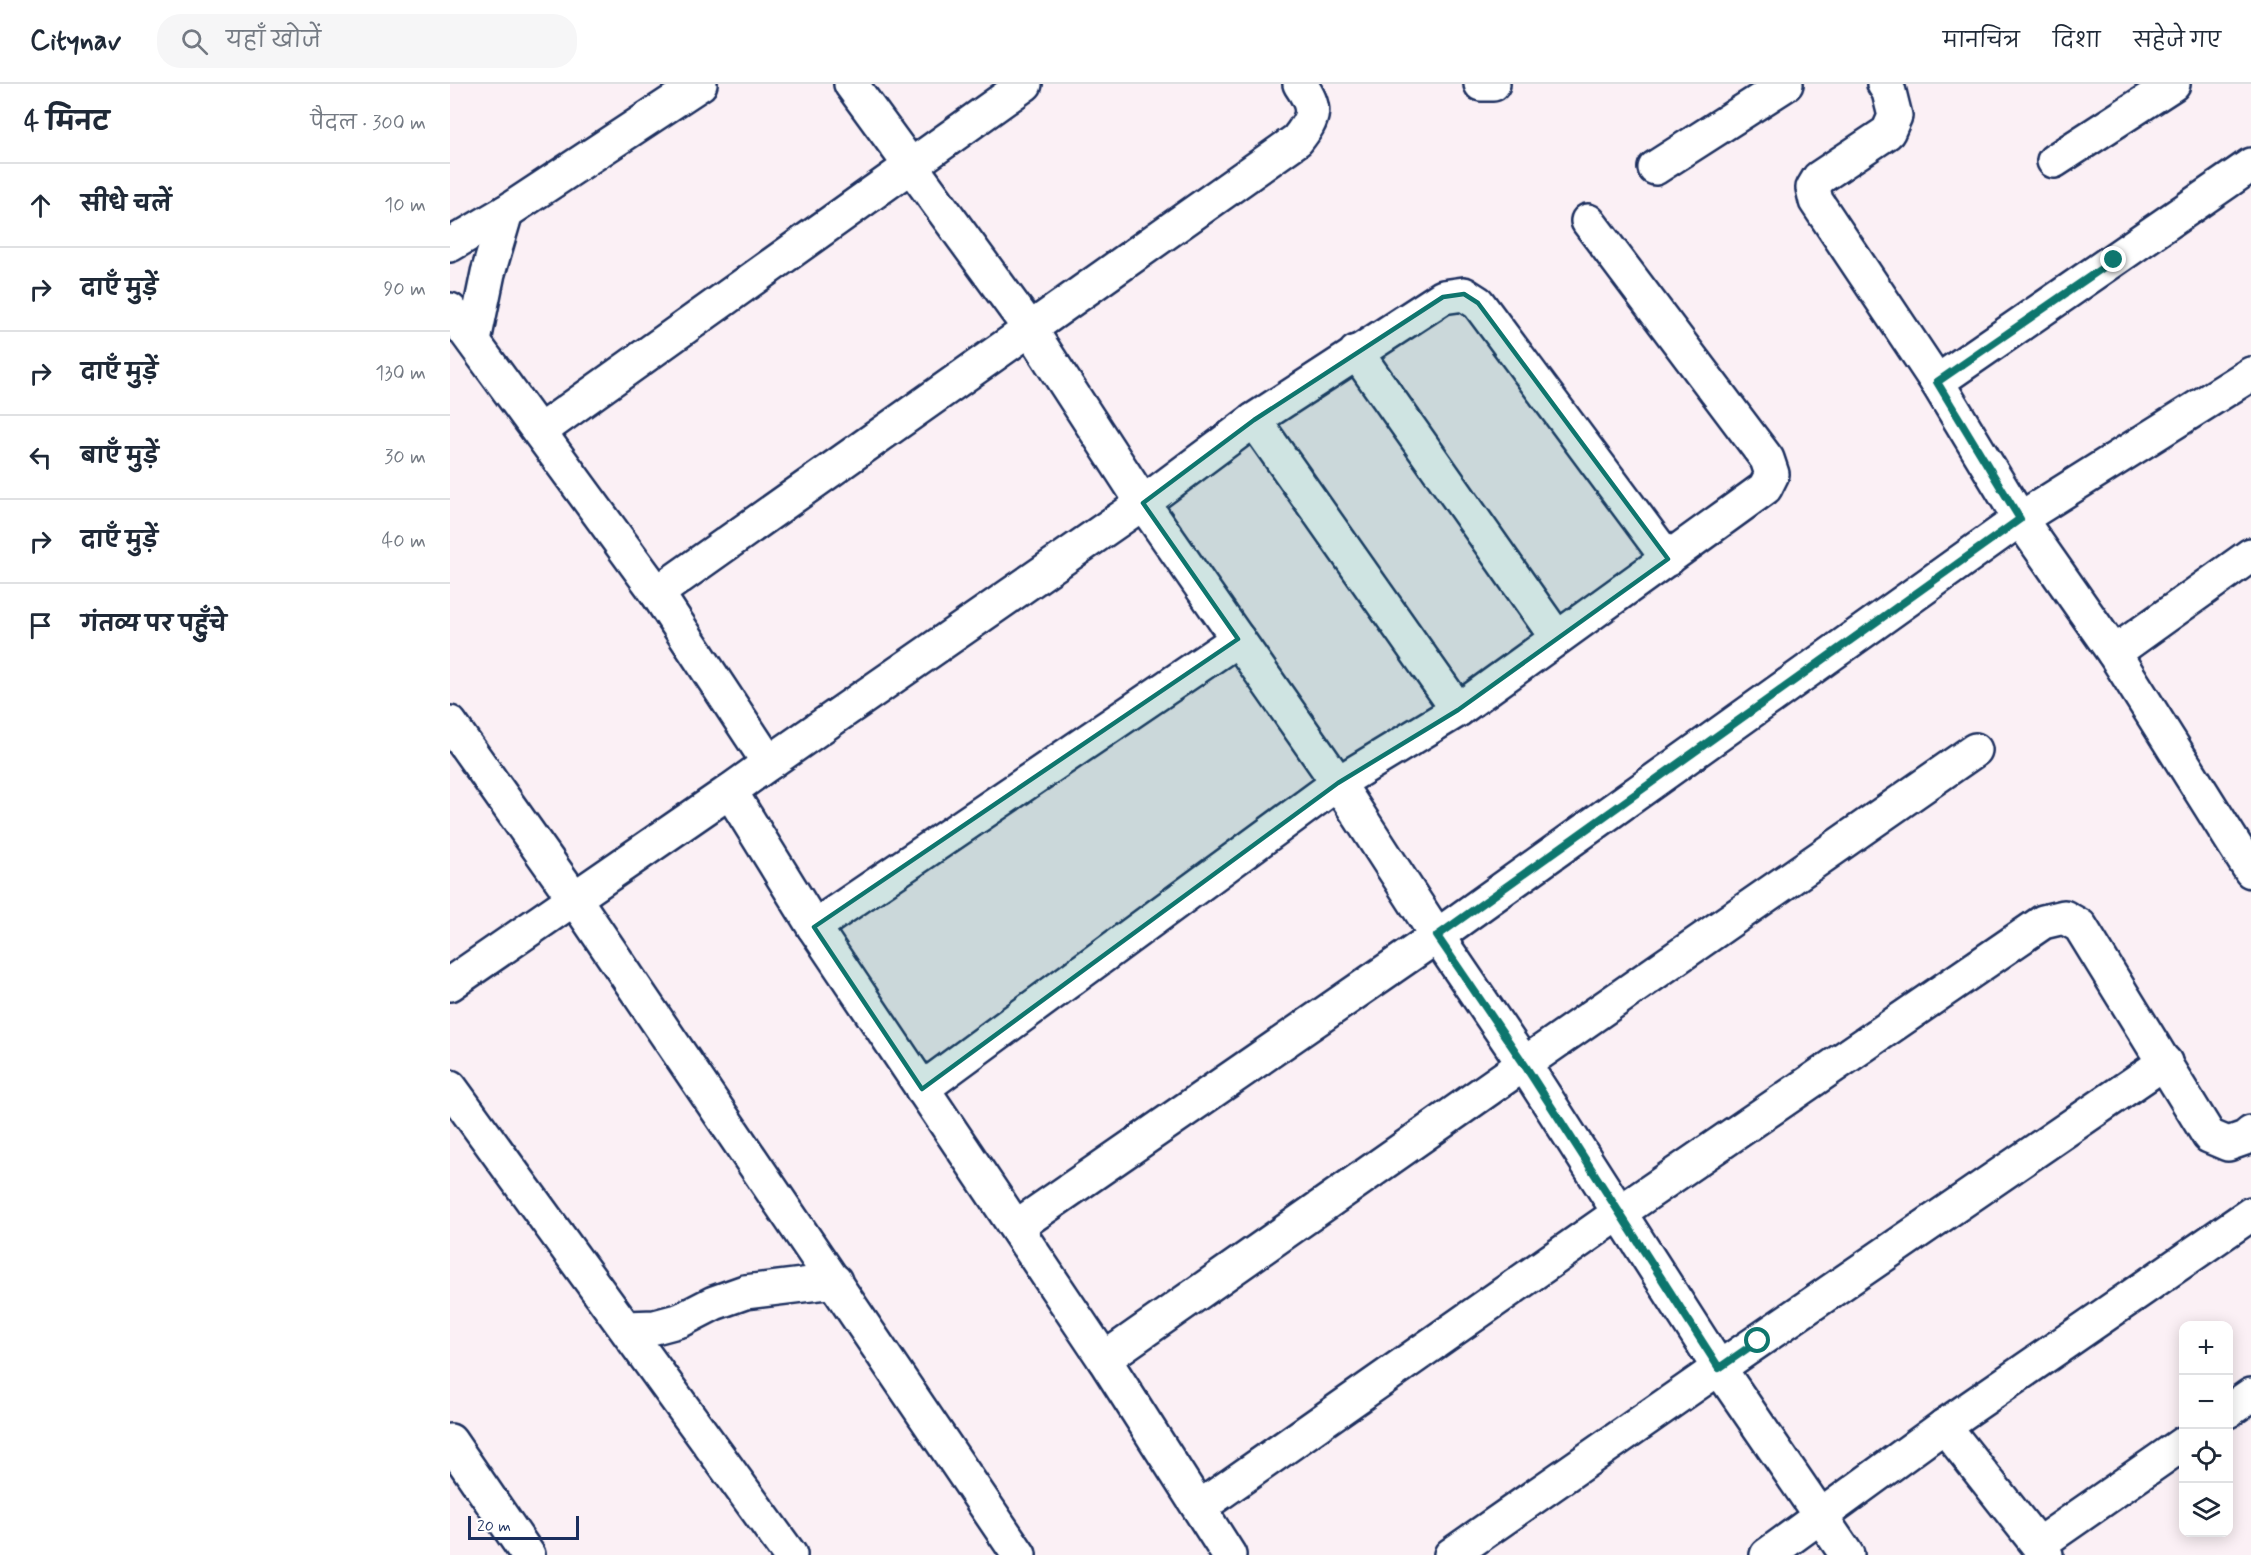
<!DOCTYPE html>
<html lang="hi">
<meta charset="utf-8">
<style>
:root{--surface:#fff;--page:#f6f6f7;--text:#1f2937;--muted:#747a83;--line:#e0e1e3}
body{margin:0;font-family:Mynerve,"Playpen Sans Deva",sans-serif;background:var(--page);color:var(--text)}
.controls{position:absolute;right:18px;bottom:18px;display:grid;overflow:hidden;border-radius:12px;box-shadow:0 3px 15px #0003}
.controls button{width:54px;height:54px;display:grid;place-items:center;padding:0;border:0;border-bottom:2px solid var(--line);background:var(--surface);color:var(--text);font:30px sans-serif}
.scale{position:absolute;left:18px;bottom:15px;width:111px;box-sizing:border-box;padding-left:6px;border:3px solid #1b2f5e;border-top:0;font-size:16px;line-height:21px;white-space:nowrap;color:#1b2f5e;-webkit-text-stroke:4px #fff;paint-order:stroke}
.stop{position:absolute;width:18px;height:18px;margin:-14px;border:4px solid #0f766e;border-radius:50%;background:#fff}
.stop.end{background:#0f766e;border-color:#fff;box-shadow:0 2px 6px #0008}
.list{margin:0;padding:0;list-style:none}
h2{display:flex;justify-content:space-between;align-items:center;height:78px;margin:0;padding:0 24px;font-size:26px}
h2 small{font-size:20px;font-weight:400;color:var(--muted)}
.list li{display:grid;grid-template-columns:39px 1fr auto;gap:18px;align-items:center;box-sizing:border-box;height:84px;padding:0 24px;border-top:2px solid var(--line)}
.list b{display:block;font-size:22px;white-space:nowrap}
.list em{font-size:20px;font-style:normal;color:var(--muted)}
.icon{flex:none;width:33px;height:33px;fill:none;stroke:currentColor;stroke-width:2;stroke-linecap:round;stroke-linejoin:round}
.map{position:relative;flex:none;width:1801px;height:1471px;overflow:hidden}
header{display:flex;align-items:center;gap:36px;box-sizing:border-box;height:84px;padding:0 30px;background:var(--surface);border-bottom:2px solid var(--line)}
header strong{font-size:28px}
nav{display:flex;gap:33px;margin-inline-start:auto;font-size:21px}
.search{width:420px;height:54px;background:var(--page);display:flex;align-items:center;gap:15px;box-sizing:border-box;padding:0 21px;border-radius:24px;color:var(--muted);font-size:22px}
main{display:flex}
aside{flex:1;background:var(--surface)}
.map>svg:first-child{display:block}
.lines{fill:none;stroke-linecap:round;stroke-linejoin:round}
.minor-casing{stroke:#1b2f5e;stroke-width:38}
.minor{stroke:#fff;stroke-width:33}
.route{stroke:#0f766e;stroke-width:8}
.marked{fill:#0f766e;fill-opacity:0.2;stroke:#0f766e;stroke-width:4.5;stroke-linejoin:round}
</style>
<header>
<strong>Citynav</strong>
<div class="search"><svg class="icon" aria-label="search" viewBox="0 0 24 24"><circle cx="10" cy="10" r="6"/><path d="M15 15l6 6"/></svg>यहाँ खोजें</div>
<nav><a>मानचित्र</a><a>दिशा</a><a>सहेजे गए</a></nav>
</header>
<main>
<aside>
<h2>4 मिनट<small>पैदल · 300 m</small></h2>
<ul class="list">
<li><svg class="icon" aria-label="ahead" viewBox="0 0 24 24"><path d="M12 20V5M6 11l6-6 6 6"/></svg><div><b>सीधे चलें</b></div><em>10 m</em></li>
<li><svg class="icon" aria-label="right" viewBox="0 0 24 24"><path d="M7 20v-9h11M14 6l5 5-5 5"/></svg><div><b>दाएँ मुड़ें</b></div><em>90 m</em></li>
<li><svg class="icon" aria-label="right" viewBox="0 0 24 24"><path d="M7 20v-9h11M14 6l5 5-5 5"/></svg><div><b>दाएँ मुड़ें</b></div><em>130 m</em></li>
<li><svg class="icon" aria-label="left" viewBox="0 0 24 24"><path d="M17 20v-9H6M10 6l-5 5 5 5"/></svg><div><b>बाएँ मुड़ें</b></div><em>30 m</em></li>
<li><svg class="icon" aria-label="right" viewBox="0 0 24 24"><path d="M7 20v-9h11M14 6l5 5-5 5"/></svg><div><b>दाएँ मुड़ें</b></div><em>40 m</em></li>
<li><svg class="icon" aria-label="arrive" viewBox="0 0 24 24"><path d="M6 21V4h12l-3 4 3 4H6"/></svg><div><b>गंतव्य पर पहुँचे</b></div></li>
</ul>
</aside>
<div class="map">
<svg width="1801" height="1471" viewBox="0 0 1801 1471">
<rect width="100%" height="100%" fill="#fbf0f5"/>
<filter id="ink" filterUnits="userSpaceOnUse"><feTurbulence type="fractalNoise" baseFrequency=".0167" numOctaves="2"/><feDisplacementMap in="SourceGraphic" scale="12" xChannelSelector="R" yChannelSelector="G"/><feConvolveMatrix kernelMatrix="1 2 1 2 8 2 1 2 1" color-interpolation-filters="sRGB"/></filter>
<g filter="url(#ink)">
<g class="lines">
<g class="minor-casing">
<g id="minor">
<polyline points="401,0 580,245 693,419 888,699 987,852 1074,980 1269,1284 1397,1471"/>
<polyline points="1031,0 1043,0"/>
<polyline points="1434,0 1439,8 1445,32 1438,48 1369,94 1363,104 1366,117 1487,298 1570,435 1664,569 1801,787"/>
<polyline points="1604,77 1723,0"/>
<polyline points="1205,84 1336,0"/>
<polyline points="0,161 56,128 250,0"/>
<polyline points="0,226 207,509 319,679"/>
<polyline points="24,257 38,189 56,128"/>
<polyline points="906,268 1107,554"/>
<polyline points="1487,298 1801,81"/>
<polyline points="804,336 1008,626"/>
<polyline points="90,347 575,0"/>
<path d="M207 509 847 56C865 33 867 25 850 0"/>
<polyline points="1664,569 1801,471"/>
<polyline points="0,639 124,814 569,1471"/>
<polyline points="280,707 319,679 693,419 804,336 993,213 1014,210 1028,219 1218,475"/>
<polyline points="364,843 788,555"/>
<polyline points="0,900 280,707 364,843 654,1275 779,1471"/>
<polyline points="0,1003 340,1471"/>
<polyline points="472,1005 888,699 1008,626 1315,404 1322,390 1317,375 1138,137"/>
<polyline points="566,1143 987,852 1570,435 1801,290"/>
<polyline points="176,1244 205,1243 231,1236 264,1219 295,1208 385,1197"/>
<polyline points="654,1275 1074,980 1525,666"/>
<polyline points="1778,1327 1801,1311"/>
<polyline points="1494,1342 1596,1471"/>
<polyline points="0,1357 78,1471"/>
<polyline points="750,1423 1169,1129 1593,838 1614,833 1630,842 1759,1052 1778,1060 1795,1054 1801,1049"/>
<polyline points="1589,1460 1734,1359"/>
<polyline points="1001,1471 1269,1284 1715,978"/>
<polyline points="1317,1471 1494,1342 1801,1130"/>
</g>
</g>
<use href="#minor" class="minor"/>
</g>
</g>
<g class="lines" filter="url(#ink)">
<polyline class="route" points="1308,1257 1269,1284 1074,980 987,852 1570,435 1487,298 1664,176"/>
</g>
<path class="marked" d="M1014 210 1028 219 1218 475 1008 626 888 699 472 1005 364 843 788 555 693 419 804 336 993 213Z"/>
</svg>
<div class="controls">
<button>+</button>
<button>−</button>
<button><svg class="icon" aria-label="locate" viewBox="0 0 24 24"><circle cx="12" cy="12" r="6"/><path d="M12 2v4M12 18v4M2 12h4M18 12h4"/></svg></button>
<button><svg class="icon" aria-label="layers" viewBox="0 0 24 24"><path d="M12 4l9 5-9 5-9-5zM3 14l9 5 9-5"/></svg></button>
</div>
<div class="scale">20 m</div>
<div class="stop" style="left:1308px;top:1257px"></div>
<div class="stop end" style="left:1664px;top:176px"></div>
</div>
</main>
